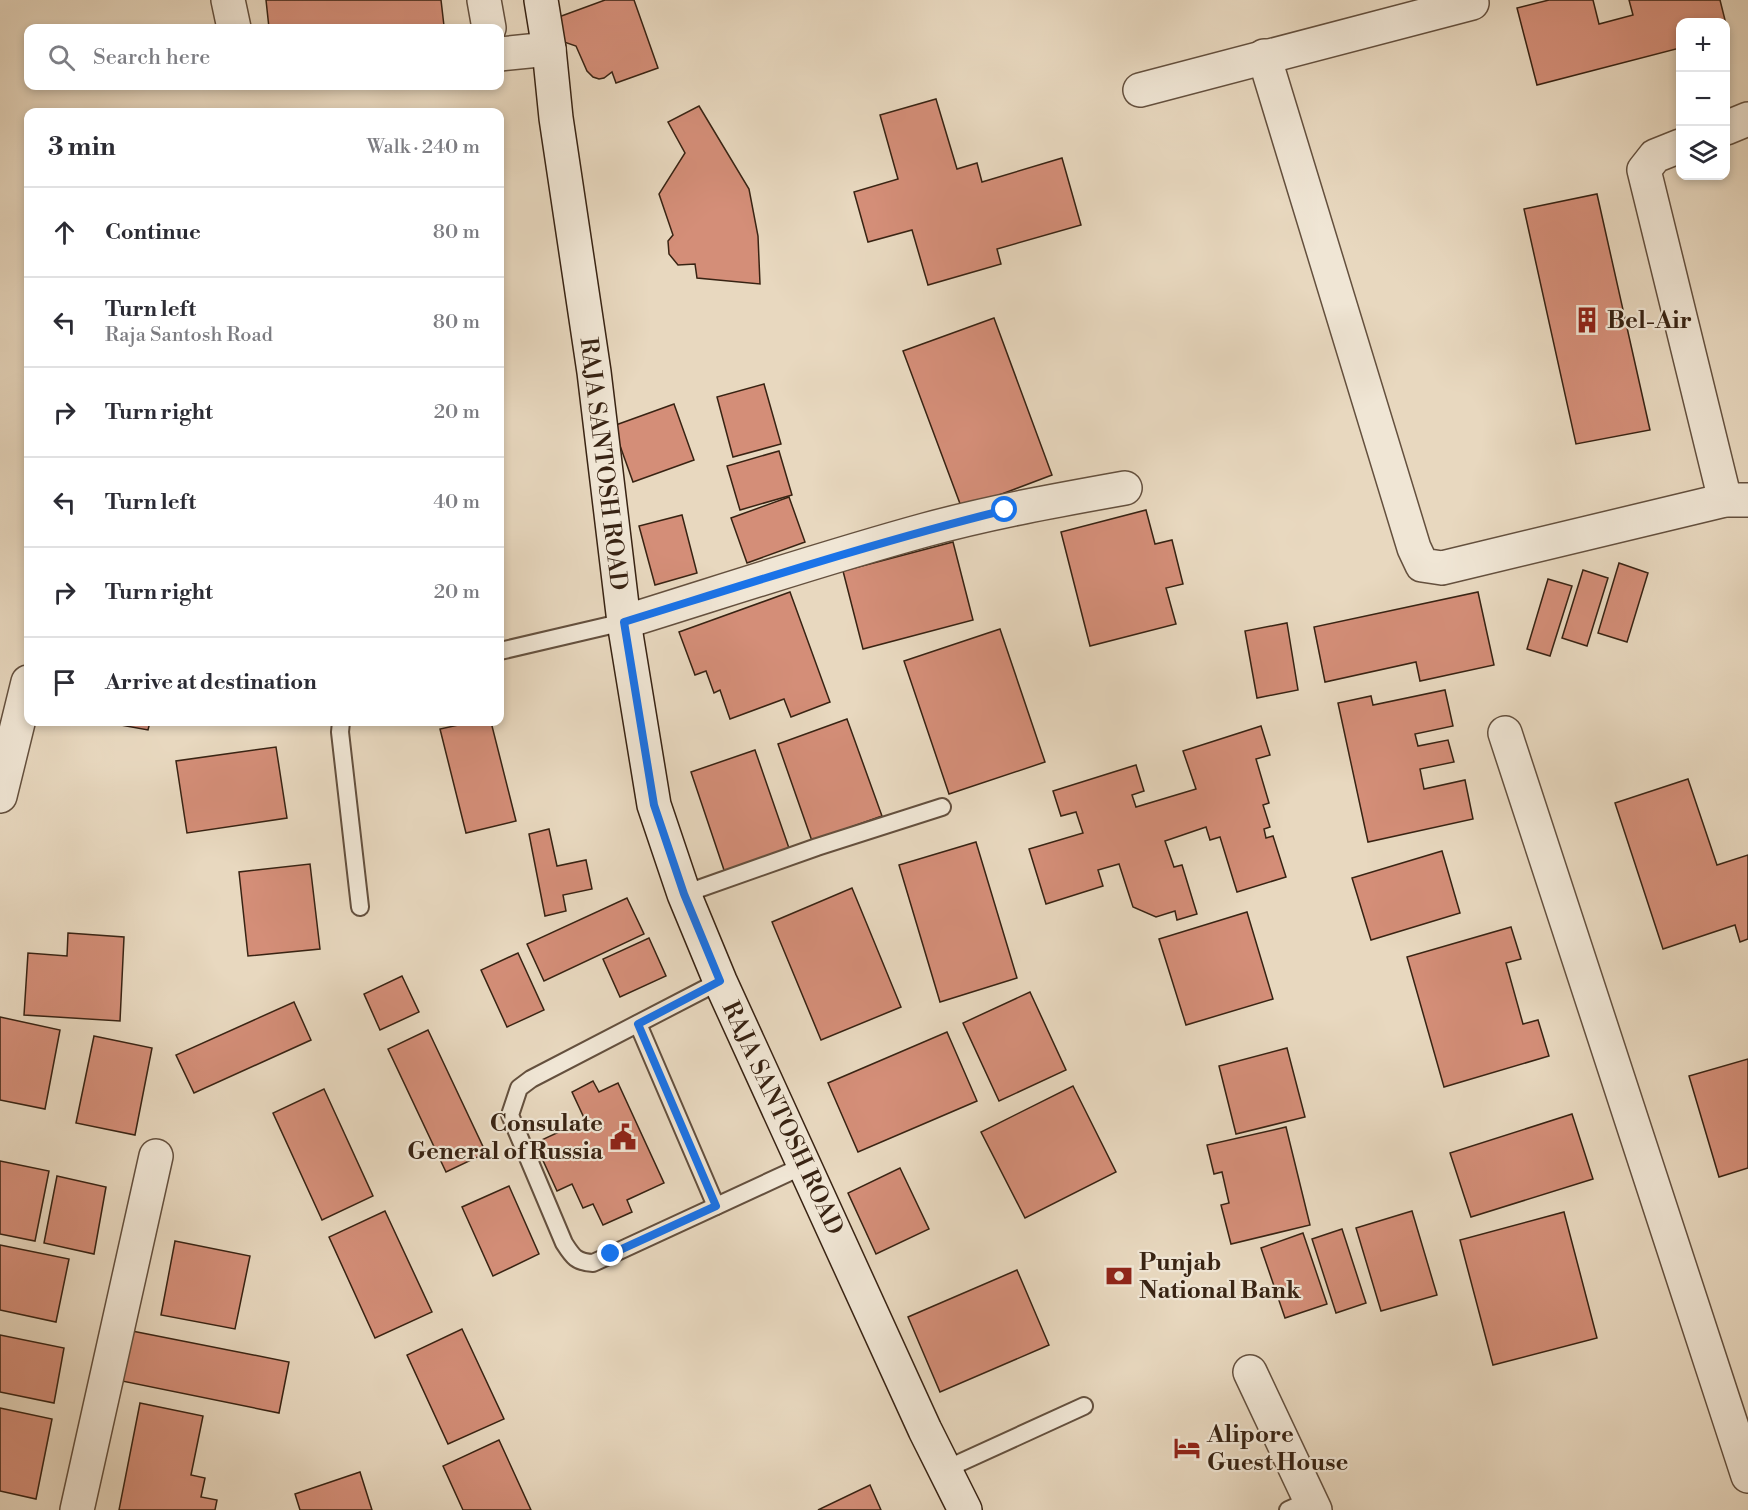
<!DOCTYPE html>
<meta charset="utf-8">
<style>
:root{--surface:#fff;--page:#f2f2f3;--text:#2b2b33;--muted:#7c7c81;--line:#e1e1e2}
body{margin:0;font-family:"Libre Bodoni",serif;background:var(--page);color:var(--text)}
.controls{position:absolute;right:18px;top:18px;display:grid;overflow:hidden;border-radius:12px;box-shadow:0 3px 9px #0003}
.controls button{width:54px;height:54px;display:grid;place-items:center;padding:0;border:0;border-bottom:2px solid var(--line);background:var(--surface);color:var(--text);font:30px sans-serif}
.stop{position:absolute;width:18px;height:18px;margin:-14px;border:4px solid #1a73e8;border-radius:50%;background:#fff}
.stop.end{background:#1a73e8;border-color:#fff;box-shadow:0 2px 6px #0008}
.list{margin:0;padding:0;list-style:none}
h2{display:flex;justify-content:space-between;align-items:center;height:78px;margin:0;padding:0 24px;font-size:26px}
h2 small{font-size:20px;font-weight:400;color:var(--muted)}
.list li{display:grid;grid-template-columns:39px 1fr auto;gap:18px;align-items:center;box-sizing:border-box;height:90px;padding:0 24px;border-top:2px solid var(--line)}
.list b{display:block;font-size:22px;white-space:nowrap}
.list p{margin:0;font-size:20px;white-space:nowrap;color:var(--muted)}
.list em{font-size:20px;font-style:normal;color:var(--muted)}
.icon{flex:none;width:33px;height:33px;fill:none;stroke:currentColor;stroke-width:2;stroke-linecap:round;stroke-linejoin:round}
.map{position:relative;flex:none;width:1748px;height:1510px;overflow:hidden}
.search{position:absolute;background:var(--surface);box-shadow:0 3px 9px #0003;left:24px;top:24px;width:480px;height:66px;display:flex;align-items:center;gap:15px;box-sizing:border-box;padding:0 21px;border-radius:12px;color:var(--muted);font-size:22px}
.panel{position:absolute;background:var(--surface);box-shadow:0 3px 9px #0003;left:24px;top:108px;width:480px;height:618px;border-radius:12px}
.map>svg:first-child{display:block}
.building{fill:#d48e78;stroke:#382313;stroke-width:1.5}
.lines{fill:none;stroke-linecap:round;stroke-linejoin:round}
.lane-casing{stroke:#64503e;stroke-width:20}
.street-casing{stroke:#64503e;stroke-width:36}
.secondary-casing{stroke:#382313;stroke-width:36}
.lane{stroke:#f0e6d5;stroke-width:16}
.street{stroke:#f0e6d5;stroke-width:33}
.secondary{stroke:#f0e6d5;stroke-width:33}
.route{stroke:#1a73e8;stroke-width:8}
.labels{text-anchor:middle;stroke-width:4.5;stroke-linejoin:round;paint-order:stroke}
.poi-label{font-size:24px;font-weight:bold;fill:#382313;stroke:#f0e6d5;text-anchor:start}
.street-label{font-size:24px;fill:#382313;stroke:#f0e6d5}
</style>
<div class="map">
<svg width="1748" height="1510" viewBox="0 0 1748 1510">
<rect width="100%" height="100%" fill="#e8d8bf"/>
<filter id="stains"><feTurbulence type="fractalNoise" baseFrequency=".00333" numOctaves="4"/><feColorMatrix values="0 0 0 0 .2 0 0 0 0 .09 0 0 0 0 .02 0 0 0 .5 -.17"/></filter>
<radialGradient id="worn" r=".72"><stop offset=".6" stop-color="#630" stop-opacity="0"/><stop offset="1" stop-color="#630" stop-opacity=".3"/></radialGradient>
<g class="building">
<polygon points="266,0 441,0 444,26 418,28 269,28"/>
<polygon points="605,0 634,0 658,68 616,83 612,72 604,78 599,79 593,77 587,71 576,46 564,42 556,18"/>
<polygon points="1549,0 1593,0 1599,24 1633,15 1629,0 1720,0 1729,36 1726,37 1726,22 1680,22 1680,48 1537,85 1517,8"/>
<polygon points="936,99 957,169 977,163 982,182 1062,158 1081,225 997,249 1001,264 928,285 912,230 868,242 854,192 898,179 880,115"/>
<polygon points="699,106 749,189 758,236 760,284 697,278 695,264 678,265 669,254 668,241 673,235 659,194 685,153 668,122"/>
<polygon points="1597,194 1650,430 1576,444 1524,209"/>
<polygon points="994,318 1052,475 962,509 903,351"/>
<polygon points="764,384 781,444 733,457 717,397"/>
<polygon points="674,404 694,460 633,482 613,426"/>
<polygon points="779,451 792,495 740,510 727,466"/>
<polygon points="789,497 805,542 747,563 731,518"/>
<polygon points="1146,510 1155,544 1172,540 1183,584 1166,588 1176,624 1090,646 1061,532"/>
<polygon points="682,515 697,573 655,585 639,526"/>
<polygon points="953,542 973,620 863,649 843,571"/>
<polygon points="1619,563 1648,573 1627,642 1598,633"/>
<polygon points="1583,570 1608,578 1587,646 1562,638"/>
<polygon points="1548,579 1572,586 1550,656 1527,649"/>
<polygon points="790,592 830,702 791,717 784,699 730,719 720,690 714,693 706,671 695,675 679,632"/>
<polygon points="1478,592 1494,665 1420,681 1416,662 1325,682 1314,627"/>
<polygon points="1287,623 1298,690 1257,698 1245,631"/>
<polygon points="1000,629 1045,762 949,794 904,661"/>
<polygon points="1445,690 1453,726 1415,734 1418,746 1448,740 1454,762 1420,769 1424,789 1465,780 1473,819 1368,842 1338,703 1371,696 1373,705"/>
<polygon points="847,719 882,816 812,841 778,744"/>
<polygon points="104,722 150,722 148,730"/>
<polygon points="472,722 491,722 516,821 466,833 440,729"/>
<polygon points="1261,726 1270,755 1256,759 1269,803 1263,805 1270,827 1264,829 1266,838 1273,836 1286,877 1237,892 1220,837 1210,840 1206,827 1165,841 1174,867 1182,865 1197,914 1177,920 1175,911 1156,917 1133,907 1119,864 1098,870 1103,886 1046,904 1029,849 1083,833 1076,812 1061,816 1053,791 1136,765 1144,791 1132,795 1136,807 1196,789 1183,751"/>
<polygon points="276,747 287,818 187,833 176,761"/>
<polygon points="755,750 790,851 725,873 691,772"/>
<polygon points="1688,779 1717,865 1748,855 1748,939 1740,942 1735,925 1663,949 1615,803"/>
<polygon points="549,829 557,866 586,860 592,889 563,895 566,911 545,916 529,834"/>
<polygon points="976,842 1017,978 940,1002 899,865"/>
<polygon points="1442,851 1460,913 1371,940 1352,878"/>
<polygon points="310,864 320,949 248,956 239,872"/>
<polygon points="852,888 901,1007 821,1040 772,922"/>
<polygon points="627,898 644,934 544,981 527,944"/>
<polygon points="1247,912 1273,999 1186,1025 1159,939"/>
<polygon points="1511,927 1521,959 1506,963 1523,1024 1538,1020 1549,1056 1444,1087 1407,957"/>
<polygon points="68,933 124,937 120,1021 24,1015 28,953 67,956"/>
<polygon points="649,938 666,976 620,997 603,959"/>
<polygon points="518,953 544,1010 507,1027 481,970"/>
<polygon points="402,976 419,1012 380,1030 364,994"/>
<polygon points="1030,992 1066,1070 999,1101 963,1023"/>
<polygon points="294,1002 311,1040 194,1093 176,1055"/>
<polygon points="0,1017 60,1030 45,1109 0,1100"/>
<polygon points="428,1030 486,1153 446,1172 388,1049"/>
<polygon points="947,1032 977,1101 858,1152 828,1083"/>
<polygon points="94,1036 152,1048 135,1135 76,1123"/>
<polygon points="1287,1048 1305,1117 1236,1134 1219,1066"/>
<polygon points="1748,1059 1748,1168 1719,1177 1689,1076"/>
<polygon points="593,1081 599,1092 618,1083 664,1183 627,1200 632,1212 603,1225 593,1204 583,1208 572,1184 557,1191 535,1143 585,1120 572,1092"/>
<polygon points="1073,1086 1116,1172 1025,1218 981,1132"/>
<polygon points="324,1089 373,1196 322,1220 273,1113"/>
<polygon points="1572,1114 1593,1179 1471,1217 1450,1153"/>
<polygon points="1286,1127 1310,1225 1231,1244 1221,1205 1229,1203 1222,1172 1214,1174 1207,1145"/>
<polygon points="0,1161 49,1171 35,1241 0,1234"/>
<polygon points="900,1168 929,1229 876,1254 848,1193"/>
<polygon points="57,1176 106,1187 94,1254 44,1243"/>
<polygon points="509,1186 539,1254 493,1276 462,1207"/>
<polygon points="385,1211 432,1312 375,1338 329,1237"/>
<polygon points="1412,1211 1437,1295 1381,1311 1356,1228"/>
<polygon points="1564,1212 1597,1338 1493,1365 1460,1240"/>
<polygon points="1342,1229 1366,1303 1336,1313 1312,1239"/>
<polygon points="1303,1233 1327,1304 1285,1318 1261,1248"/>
<polygon points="175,1241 250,1256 235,1329 161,1315"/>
<polygon points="0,1245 69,1259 56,1322 0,1310"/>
<polygon points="1017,1270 1049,1345 940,1392 908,1317"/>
<polygon points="462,1329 504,1419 448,1444 407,1355"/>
<polygon points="127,1330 289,1362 279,1413 117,1380"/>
<polygon points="0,1335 64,1348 54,1403 0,1392"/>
<polygon points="140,1403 203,1416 191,1475 205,1478 201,1497 217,1500 215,1510 119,1510"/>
<polygon points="0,1408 52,1419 36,1499 0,1491"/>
<polygon points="499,1440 531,1510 463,1510 443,1466"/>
<polygon points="360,1472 372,1510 300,1510 295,1494"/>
<polygon points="870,1485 881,1510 818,1510"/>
</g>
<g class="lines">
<g class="lane-casing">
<g id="lane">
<polyline points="500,651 624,622"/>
<polyline points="341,722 340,732 360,907"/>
<polyline points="684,894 817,847 942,807"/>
<path d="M720 981 531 1079 519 1088 510 1115 564 1243C573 1257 576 1262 593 1263L805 1165"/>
<polyline points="638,1024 716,1206"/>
<polyline points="944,1470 1084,1406"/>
<polyline points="1288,1510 1310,1500"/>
</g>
</g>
<g class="street-casing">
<g id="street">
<polyline points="228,0 234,28"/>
<polyline points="484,0 489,28"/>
<polyline points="500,54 549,49"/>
<polyline points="1264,56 1414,548 1422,565 1442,568 1725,500 1748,500"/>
<polyline points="1140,90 1472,3"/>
<polyline points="1726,128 1748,119"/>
<polyline points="1680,146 1655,156 1644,170 1725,500"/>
<path d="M624 622C724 591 823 558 925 530 991 512 1058 500 1125 488"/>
<polyline points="1505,733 1748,1476"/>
<polyline points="0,796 28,682"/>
<polyline points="1250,1372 1315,1510"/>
<polyline points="77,1510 156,1156"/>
</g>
</g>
<g class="secondary-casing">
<polyline id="secondary" points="541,0 549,49 556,118 594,372 624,622 654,805 684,894 720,981 925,1430 965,1510"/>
</g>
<use href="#lane" class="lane"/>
<use href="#street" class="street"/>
<use href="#secondary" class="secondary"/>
</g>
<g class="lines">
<path class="route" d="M611 1254 716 1206 638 1024 720 981 684 894 654 805 624 622C750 583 876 542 1005 510"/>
</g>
<defs>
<g id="building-bare" transform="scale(2.07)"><path d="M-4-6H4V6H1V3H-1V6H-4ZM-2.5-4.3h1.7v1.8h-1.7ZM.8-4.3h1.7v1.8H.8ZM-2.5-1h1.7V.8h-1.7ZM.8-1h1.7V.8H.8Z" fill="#8f2418" stroke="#f0e6d5" stroke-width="2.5" paint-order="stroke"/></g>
<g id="civic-bare" transform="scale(2.07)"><path d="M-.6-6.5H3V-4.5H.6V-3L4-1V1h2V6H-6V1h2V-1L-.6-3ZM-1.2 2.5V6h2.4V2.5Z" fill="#8f2418" stroke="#f0e6d5" stroke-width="2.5" paint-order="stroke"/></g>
<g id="bank-bare" transform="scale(2.07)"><path d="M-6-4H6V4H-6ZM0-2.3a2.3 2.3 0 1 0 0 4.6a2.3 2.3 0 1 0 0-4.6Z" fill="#8f2418" stroke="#f0e6d5" stroke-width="2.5" paint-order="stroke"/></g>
<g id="hotel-bare" transform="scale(2.07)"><path d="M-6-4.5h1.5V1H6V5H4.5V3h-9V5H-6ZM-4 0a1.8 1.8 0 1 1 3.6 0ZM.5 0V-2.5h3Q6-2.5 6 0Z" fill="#8f2418" stroke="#f0e6d5" stroke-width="2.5" paint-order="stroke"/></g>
</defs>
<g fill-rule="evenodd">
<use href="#building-bare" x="1587" y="320"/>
<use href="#civic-bare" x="623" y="1137"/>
<use href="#bank-bare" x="1119" y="1276"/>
<use href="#hotel-bare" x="1187" y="1448"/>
</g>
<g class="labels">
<g class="poi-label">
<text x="1607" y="328">Bel-Air</text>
<text x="603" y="1131" text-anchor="end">Consulate<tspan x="603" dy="28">General of Russia</tspan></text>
<text x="1139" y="1270">Punjab<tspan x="1139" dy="28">National Bank</tspan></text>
<text x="1207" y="1442">Alipore<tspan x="1207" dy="28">Guest House</tspan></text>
</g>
<g class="street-label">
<text transform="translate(604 464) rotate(83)" y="8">RAJA SANTOSH ROAD</text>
<text transform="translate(783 1118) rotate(65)" y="8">RAJA SANTOSH ROAD</text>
</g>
</g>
<rect width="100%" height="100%" filter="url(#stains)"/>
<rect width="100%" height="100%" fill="url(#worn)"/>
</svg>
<div class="controls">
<button>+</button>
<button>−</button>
<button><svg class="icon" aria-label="layers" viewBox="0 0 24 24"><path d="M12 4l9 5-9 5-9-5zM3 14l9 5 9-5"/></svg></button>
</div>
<div class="stop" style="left:1005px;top:510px"></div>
<div class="stop end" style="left:611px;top:1254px"></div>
<div class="search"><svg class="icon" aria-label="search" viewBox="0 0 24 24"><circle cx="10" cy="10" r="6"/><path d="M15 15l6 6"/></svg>Search here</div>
<section class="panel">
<h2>3 min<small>Walk · 240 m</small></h2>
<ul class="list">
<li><svg class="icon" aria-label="ahead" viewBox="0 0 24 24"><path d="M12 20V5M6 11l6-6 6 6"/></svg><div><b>Continue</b></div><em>80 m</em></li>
<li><svg class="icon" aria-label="left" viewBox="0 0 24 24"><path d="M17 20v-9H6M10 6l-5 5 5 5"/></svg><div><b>Turn left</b><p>Raja Santosh Road</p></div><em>80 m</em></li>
<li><svg class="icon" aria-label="right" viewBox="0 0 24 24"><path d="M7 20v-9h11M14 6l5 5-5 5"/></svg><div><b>Turn right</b></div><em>20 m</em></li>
<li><svg class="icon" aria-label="left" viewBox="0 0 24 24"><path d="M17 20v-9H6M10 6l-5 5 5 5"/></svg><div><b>Turn left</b></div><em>40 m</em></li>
<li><svg class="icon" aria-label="right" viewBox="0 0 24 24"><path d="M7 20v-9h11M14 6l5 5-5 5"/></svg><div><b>Turn right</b></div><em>20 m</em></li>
<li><svg class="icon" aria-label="arrive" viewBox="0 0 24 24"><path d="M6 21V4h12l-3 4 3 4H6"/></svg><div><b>Arrive at destination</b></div></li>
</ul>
</section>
</div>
